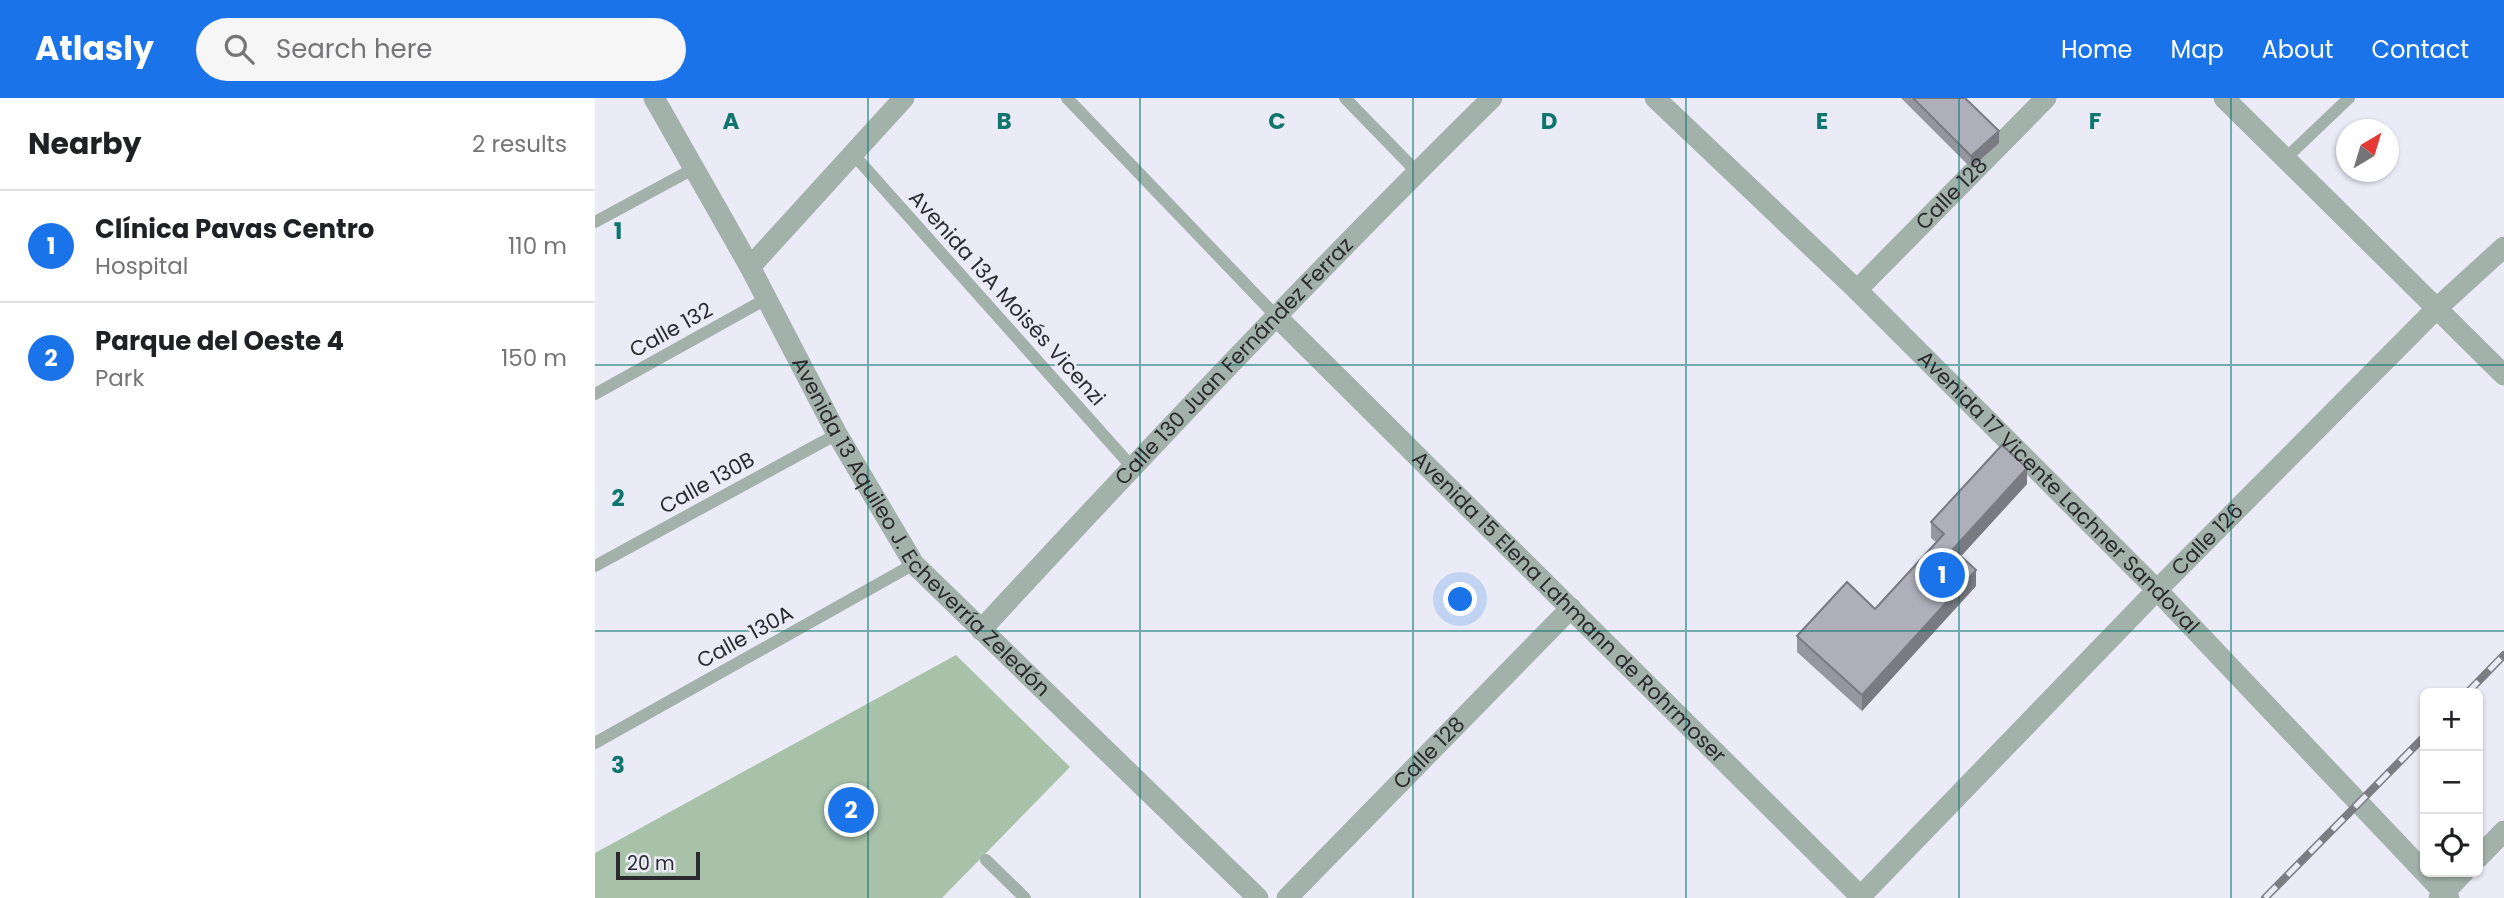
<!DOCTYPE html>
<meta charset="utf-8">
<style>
:root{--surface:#fff;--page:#f6f6f6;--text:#202124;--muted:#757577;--line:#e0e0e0;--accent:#1a73e8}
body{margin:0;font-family:Poppins,sans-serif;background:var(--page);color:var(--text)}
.controls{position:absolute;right:21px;bottom:21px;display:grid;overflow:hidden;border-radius:10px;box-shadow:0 2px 5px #0004}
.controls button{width:63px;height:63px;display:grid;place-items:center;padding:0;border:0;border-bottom:2px solid var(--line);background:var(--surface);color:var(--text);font:35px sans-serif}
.compass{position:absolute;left:1741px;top:21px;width:63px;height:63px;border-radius:50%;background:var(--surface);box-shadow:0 2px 5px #0004;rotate:38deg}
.scale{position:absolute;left:21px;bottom:18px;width:84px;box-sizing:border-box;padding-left:7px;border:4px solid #2b2b2f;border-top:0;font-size:19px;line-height:24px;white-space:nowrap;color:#2b2b2f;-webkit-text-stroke:5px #ebebf7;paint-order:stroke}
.you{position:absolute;left:866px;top:502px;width:24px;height:24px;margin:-18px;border:5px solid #fff;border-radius:50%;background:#1a73e8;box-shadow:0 0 0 10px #1a73e833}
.badge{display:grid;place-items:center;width:46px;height:46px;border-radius:50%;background:var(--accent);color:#fff;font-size:23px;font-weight:700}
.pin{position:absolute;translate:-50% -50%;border:4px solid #fff;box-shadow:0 2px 7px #0006}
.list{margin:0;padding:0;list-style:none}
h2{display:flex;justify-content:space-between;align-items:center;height:91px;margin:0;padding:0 28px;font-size:30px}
h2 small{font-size:23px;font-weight:400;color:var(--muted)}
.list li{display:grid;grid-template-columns:46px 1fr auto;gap:21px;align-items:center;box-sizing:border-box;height:112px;padding:0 28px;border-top:2px solid var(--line)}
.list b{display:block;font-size:26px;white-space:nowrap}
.list p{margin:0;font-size:23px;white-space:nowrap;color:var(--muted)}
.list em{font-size:23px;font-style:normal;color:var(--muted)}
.icon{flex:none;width:38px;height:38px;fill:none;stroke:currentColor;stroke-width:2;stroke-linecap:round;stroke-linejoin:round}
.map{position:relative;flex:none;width:1909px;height:800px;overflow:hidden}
header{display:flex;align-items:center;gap:42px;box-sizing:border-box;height:98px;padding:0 35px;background:var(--accent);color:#fff}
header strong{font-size:33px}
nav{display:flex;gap:38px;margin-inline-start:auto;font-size:24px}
.search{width:490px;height:63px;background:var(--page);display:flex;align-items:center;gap:18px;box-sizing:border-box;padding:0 24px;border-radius:38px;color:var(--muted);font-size:26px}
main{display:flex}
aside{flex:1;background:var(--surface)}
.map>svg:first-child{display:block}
.green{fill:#a8c2aa}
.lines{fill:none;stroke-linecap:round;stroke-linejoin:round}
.lane{stroke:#a2b1aa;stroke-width:12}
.street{stroke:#a2b1aa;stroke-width:21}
.rail-casing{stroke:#7c7c83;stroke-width:8}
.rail{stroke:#ebebf7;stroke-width:5;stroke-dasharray:16;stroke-linecap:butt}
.wall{fill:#9696a1}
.shaded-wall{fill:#7a7a83}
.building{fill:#afafbb;stroke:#7a7a83;stroke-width:2}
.grid{fill:none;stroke:#0f766e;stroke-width:2;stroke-opacity:0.55}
.labels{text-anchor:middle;stroke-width:5;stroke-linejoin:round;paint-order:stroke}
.street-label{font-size:21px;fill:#2b2b2f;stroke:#ebebf7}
.grid-label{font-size:23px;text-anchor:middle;font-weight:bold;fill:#0f766e;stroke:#ebebf7;stroke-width:5;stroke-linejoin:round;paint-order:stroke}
</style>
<header>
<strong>Atlasly</strong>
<div class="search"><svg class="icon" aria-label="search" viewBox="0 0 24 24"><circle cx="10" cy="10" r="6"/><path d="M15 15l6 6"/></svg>Search here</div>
<nav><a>Home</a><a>Map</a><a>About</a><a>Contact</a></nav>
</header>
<main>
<aside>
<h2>Nearby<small>2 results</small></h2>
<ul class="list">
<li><span class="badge">1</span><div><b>Clínica Pavas Centro</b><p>Hospital</p></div><em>110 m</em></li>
<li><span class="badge">2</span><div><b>Parque del Oeste 4</b><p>Park</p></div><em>150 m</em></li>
</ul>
</aside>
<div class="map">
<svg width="1909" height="800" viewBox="0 0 1909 800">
<rect width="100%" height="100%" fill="#ebebf7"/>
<polygon class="green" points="361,557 475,669 347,800 0,800 0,755"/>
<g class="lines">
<g class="lane">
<polyline points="472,0 681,218"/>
<polyline points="750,0 822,74"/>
<polyline points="258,56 537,369"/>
<polyline points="1690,61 1754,0"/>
<polyline points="0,124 98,71"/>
<polyline points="0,296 171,201"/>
<polyline points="0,468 242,336"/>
<polyline points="0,645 319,466"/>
<polyline points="391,762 430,800"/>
</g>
<g class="street">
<path id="s1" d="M59 0 155 169 242 336 319 466 663 800"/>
<path id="s2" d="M1060 0 1262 192 1562 492 1854 800"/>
<polyline points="1629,0 1909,277"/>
<polyline points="155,169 309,0"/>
<path id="s3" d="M1262 192 1451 0"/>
<path id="s4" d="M681 218 1267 800"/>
<path id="s5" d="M386 532C553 351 722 172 897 0"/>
<polyline points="1883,760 1909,733"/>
<path id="s6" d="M692 800 976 510"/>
<path id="s7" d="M1264 800 1562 492 1841 211 1909 149"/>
<polyline points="1844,800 1869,774"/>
</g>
<g class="rail-casing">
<g id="rail">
<polyline points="1872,595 1909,557"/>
<polyline points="1670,800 1830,638"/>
</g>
</g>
<use href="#rail" class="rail"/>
</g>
<g class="wall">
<polygon points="1306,0 1370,0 1404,45 1376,70"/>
<polygon points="1432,386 1366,458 1381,488 1267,613 1202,554 1202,538 1280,511 1341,444 1336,440 1336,424"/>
</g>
<g class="shaded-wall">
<polygon points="1404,33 1404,45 1376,70 1376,58"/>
<polygon points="1432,370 1432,386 1358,467 1358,451"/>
<polygon points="1381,472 1381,488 1267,613 1267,597"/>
</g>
<g class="building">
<polygon points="1318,0 1370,0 1404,33 1376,58"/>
<polygon points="1407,347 1432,370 1358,451 1381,472 1267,597 1202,538 1252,484 1280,511 1349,436 1336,424"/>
</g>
<path class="grid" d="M273 0V800M545 0V800M818 0V800M1091 0V800M1364 0V800M1636 0V800M0 267H1909M0 533H1909"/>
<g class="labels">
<g class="street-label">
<text dy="7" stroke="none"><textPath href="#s3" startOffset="135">Calle 128</textPath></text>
<text transform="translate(412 200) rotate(48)" y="7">Avenida 13A Moisés Vicenzi</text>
<text transform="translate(76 232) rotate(-29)" y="7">Calle 132</text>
<text dy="7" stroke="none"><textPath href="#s5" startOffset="369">Calle 130 Juan Fernández Ferraz</textPath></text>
<text transform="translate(112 385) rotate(-29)" y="7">Calle 130B</text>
<text dy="7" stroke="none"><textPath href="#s2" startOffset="564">Avenida 17 Vicente Lachner Sandoval</textPath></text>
<text dy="7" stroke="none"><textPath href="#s1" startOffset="508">Avenida 13 Aquileo J. Echeverría Zeledón</textPath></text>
<text dy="7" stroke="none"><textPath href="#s7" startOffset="500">Calle 126</textPath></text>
<text dy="7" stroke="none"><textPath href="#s4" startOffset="413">Avenida 15 Elena Lahmann de Rohrmoser</textPath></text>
<text transform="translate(150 539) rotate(-29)" y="7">Calle 130A</text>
<text dy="7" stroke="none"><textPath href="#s6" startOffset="203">Calle 128</textPath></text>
</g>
</g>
<g class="grid-label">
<text x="136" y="31">A</text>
<text x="409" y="31">B</text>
<text x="682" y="31">C</text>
<text x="954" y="31">D</text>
<text x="1227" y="31">E</text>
<text x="1500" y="31">F</text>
<text x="23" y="141">1</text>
<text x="23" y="408">2</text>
<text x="23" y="675">3</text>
</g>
</svg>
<div class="controls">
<button>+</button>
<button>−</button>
<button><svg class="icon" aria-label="locate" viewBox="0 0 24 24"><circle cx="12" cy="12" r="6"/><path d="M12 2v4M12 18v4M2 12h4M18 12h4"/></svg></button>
</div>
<svg class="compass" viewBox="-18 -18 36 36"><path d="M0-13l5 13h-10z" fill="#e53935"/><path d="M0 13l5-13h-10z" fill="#757577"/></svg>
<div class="scale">20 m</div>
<div class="you"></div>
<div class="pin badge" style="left:1347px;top:477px">1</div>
<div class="pin badge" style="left:256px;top:712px">2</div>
</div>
</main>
